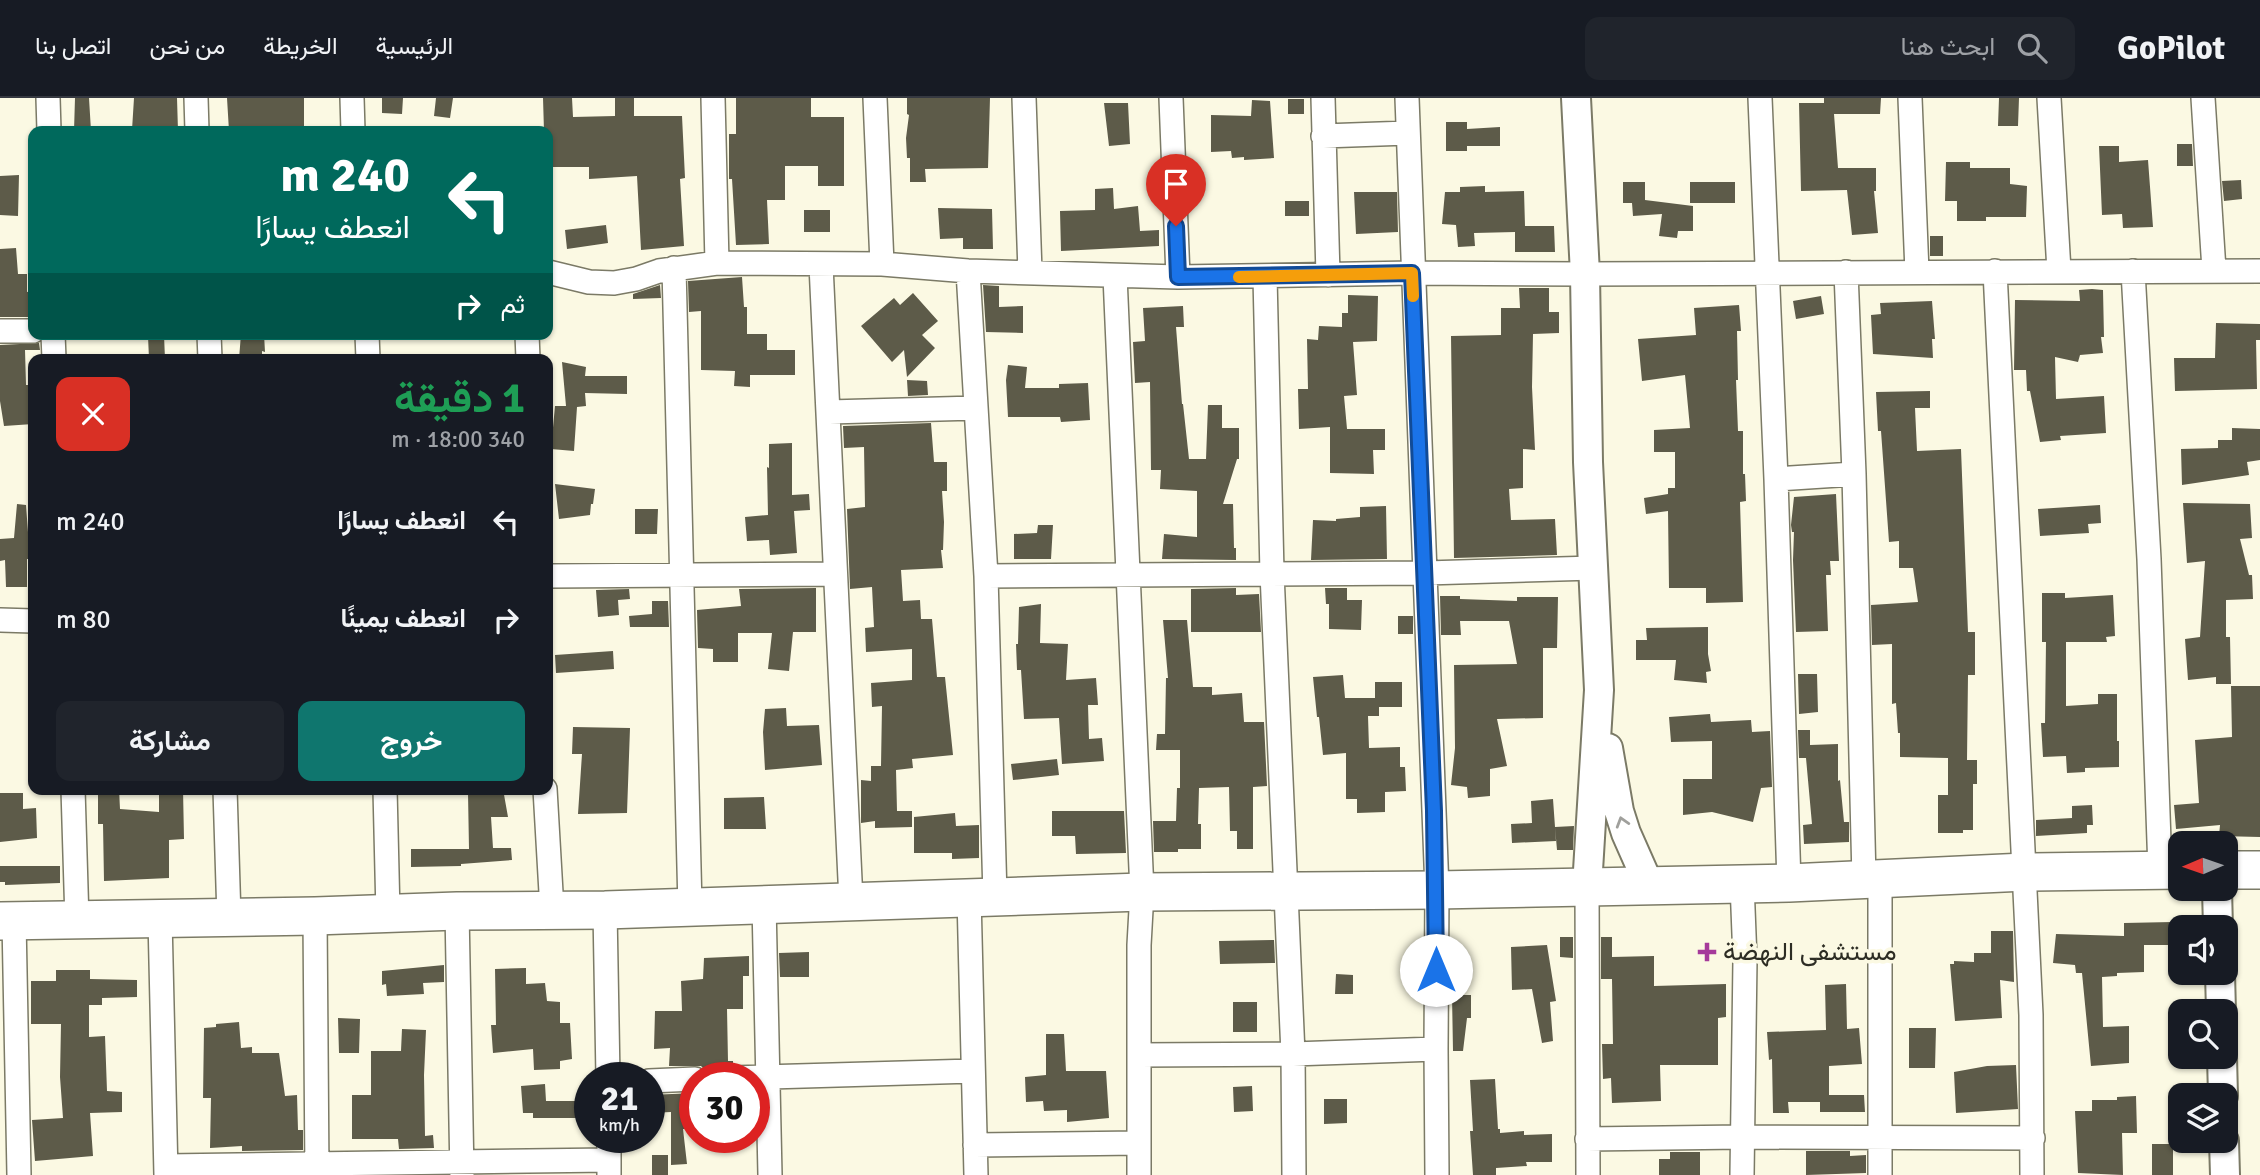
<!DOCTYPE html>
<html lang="ar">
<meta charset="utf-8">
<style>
body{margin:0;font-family:Signika,Vazirmatn,sans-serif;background:#20242c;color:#f1f3f6;direction:rtl;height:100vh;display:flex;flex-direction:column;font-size:26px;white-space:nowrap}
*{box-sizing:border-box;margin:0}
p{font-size:23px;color:#9ea1a6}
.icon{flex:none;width:38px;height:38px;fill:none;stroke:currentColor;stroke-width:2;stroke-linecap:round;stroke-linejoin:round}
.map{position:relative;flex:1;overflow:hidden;direction:ltr}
.drawer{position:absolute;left:28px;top:256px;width:525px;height:441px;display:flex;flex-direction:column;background:#171b24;border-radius:14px;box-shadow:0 2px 5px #0004;direction:rtl}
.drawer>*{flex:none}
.banner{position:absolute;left:28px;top:28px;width:525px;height:214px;border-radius:14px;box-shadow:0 2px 5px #0004;direction:rtl;background:#00695c;color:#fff;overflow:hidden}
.needle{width:46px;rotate:268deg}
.buttons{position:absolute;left:2168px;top:733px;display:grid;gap:14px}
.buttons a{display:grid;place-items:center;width:70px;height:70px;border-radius:14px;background:#171b24;box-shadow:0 2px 5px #0004;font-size:35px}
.speed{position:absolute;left:574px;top:964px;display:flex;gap:14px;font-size:35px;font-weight:700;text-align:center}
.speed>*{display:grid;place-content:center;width:91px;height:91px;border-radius:50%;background:#171b24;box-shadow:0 2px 5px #0004;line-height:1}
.speed small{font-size:18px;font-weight:400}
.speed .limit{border:10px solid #d22;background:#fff;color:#111}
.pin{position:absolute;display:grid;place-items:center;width:60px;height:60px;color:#fff;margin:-72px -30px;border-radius:50% 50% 50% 0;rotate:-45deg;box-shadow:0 0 7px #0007}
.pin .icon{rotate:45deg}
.me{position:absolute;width:77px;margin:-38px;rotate:0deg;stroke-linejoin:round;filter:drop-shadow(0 0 5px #0008)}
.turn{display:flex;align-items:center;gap:24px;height:147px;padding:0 28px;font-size:32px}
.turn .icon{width:91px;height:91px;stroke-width:2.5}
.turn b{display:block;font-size:49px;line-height:60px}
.then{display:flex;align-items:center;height:66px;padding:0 28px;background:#0003;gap:14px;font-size:26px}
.round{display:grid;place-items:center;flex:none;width:74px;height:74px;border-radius:14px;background:#20242c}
.headline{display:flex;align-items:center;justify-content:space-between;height:119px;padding:0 28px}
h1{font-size:42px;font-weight:700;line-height:52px;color:#1e9e55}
.button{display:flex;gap:14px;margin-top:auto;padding:14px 28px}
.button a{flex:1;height:80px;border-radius:14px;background:#0f766e;color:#fff;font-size:28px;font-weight:700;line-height:80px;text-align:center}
.button a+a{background:#20242c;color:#f1f3f6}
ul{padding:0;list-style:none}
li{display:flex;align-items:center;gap:21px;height:98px;padding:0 28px}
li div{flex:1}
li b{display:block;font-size:26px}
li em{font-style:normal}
header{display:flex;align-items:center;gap:42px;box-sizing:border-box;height:98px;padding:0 35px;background:#171b24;border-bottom:2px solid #363941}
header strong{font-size:33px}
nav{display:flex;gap:38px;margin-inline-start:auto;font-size:24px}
.search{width:490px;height:63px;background:#20242c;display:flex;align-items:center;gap:18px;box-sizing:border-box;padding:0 24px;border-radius:14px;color:#9ea1a6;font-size:26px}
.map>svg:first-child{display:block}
</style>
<header>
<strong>GoPilot</strong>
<div class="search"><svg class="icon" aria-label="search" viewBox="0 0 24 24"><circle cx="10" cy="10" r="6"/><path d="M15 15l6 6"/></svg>ابحث هنا</div>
<nav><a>الرئيسية</a><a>الخريطة</a><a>من نحن</a><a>اتصل بنا</a></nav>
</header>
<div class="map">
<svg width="2260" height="1077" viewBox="0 0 2260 1077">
<rect width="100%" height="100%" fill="#fbf9e3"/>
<path fill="#5d5b49" d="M75,0H89L91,33H74Z
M134,0H177L178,33L132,32Z
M227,0H304V33H229Z
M382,0H403L402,16L382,15Z
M436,0H453L450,20L434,18Z
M543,0H572L573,19L615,18V0H634V18H682L685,80L680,81L684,148L641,152L637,78L589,81V69H548V33H544Z
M736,0H811V19H844V88H818V68H785V102H767L769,146L736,147L732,81H729V36H736Z
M907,0H990L988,70L925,71L926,84H910V60H907L906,40L909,17L907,16Z
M1824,0H1881L1880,16H1834L1838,70H1876V93H1874L1878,135L1852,137L1847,92L1801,93L1799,5H1824Z
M1999,0H2019L2018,28H1998Z
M1288,1H1304V16H1288Z
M1252,2L1270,3L1274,60L1244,62V59L1232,60L1231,53L1211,54V17L1251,18Z
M1104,5H1128L1130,46L1109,48Z
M1446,24H1467V31L1500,29V48H1467V53H1446Z
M2177,46H2192L2193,68H2177Z
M2099,48H2119V64L2148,62L2153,129L2123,130L2122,116L2102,117Z
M1946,64H1970V70H2010V86L2027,88L2026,119H1986V123H1957V103H1945Z
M19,77L18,118L0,117V78Z
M2241,82L2242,101L2224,103L2222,83Z
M1623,84H1645V102L1693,108V133H1678L1677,140L1659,138L1662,116L1633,118L1632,105H1623Z
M1690,84H1735V105H1690Z
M1485,88V94L1524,93L1525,128H1554L1555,154H1515V134L1474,135L1475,148L1458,149L1456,127L1442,126L1445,94H1460V89Z
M1113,90L1114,111L1138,108L1140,133L1159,132V148L1061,153L1060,113L1095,112V91Z
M1354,94H1397L1398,134L1356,136Z
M1285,103H1309V118H1285Z
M938,110L992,111L993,151H963V140L940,141Z
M804,112H830V134H804Z
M606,127L608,145L567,151L565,132Z
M1930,138H1943V158H1930Z
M16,150L18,176H27V194L33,193V219H0V151Z
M742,179L744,209H747V236H767V252H795V277H750V289L734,288L735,273L701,272V213L689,214L688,183Z
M660,187L661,200L633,201V196Z
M983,187L999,188V209L1023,208V235L986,234Z
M1519,190H1549V214H1559V235L1533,236L1532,289L1535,352L1523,351V390L1509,391L1511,422L1555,421L1557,457L1454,460L1451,238L1501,237V210H1520Z
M2092,191L2103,192L2104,239H2101L2103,255L2080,257L2078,264L2055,259L2056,301L2104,298L2106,335L2060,338L2061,342L2040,344L2030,293H2027L2026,272H2014L2015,202L2080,203L2079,192Z
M913,195L938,223L922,237L935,250L907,279L904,252L892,264L861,228L894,200L900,207Z
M1348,197L1378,198L1377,243L1353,244L1357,297L1344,298L1347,331H1385V352H1373L1374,376L1330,375V329L1299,331L1298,291H1308L1307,241L1318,242L1319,228L1342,229V215H1348Z
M1821,198L1824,216L1796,221L1793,203Z
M1932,203L1935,241H1932L1933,260L1873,256L1871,217L1881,216L1880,205Z
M1739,207L1741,233H1737L1738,282H1736L1738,333H1743V376H1745L1746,403L1740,404L1743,504L1706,505V490H1669L1668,413L1646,416L1644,400L1668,396V390H1675V354H1654V332L1690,330L1685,277L1642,283L1638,241L1696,237L1694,210Z
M1183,208L1184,229H1176L1182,306H1183L1189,361H1206L1208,307H1222V330H1239V361H1237L1223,406H1233L1234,450H1236V462L1162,461L1164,436L1197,439V393L1160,391L1161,372H1151L1150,284L1135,285L1133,244L1145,243L1143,210Z
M2216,225L2260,226V242H2256L2257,291L2175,293L2174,260H2215Z
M241,236H264L265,254L262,253V261H239Z
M164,237L165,261H149L148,238Z
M39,245L40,252H25L26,287H33V326L4,328L0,303V247Z
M562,264L586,269L585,278H627V296L585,295L586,308L577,309L574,353L551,351L555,308H566Z
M1008,267L1027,269L1025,290H1059V286L1088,285L1090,322L1061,324L1060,319H1008L1006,282Z
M907,282L927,283L928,297L908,298Z
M1930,293V310H1915L1917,353L1961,351L1968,534H1975V577H1968L1967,662H1977V686H1973V732H1963V735H1938V697H1948V660L1900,659V635H1898L1896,605L1892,606V546L1872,547L1871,507L1918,504L1913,470H1899V443L1889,444L1881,333H1878L1876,294Z
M931,325L934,364H947V393H942L944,424L943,452H941L943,470L901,472L903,503L920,502L921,521H932L937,579H945L953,657L912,661L913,670L896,672L897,713H912V729L875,730V723L861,725V682L871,683V668H881L882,608L872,609L871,585L912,582V551L866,554L865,530L874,529L872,489L850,491L847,411L865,409L864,349L844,350L843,328Z
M2232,330L2260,331V362L2247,364L2249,377L2182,387L2181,351L2218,350V342H2232Z
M792,345V397L809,396L810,412L794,413L797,455L770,457L769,442L747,443L745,419L768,417L767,369L769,370V346Z
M555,386L595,391L593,406H591L590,417L559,421Z
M1836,396L1839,463H1830L1831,477H1826L1828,533L1796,534L1793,462L1794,434H1792L1791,427L1794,399Z
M2183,405L2250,406L2252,440L2240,441L2249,477H2252L2253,501L2226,502V539H2230L2231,586H2216V579L2188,582L2185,541L2200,539L2205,463L2187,465Z
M17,406L26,407L30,461H27V489H6L5,462L0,463V441L14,440Z
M2100,407L2101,425L2088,426L2089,435L2040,438L2038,411Z
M1386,408L1387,461L1311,462L1313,422L1336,423V421L1360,419V409Z
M635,411H658L657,436H635Z
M1038,427H1053L1051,461H1014V436L1037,435Z
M816,490V534H793L789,573L768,571L772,535H738V564H713V551L698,550L697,512L741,508L739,491Z
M1236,490V497L1259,496L1261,534H1191V491Z
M1325,490H1347V502H1362L1361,532L1329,531V506H1326Z
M629,491L630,501L618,502L619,517L598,519L596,492Z
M2042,495H2065V500L2113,497L2115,538L2106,539L2107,544H2066V608L2098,606V596H2117V643H2119V669L2085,670V674L2067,675L2066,658L2043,659L2041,625H2045L2046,544H2042Z
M1440,498H1460V501L1517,503V499H1558L1557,550H1543V620L1497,621L1507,668L1490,671V698L1468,700L1467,689L1451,687L1455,650L1454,567L1517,566L1509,523H1460L1461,537H1441Z
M652,503H668L669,529H630L629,518L652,516Z
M1041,506L1040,545L1068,546L1066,582L1096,580L1098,607H1088L1089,641L1102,640L1104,663L1062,666L1059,620L1024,621L1021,572H1017L1016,546H1018L1019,509Z
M1398,518H1413V536H1398Z
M1163,522H1187L1193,589H1212V597L1242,595L1244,624H1264L1267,688L1253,689V751H1237V733H1230L1229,689L1199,690L1198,726H1201V751H1178V754H1154L1153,723H1176L1177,690H1180V652H1156L1157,636H1165L1166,580H1168Z
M1708,529V556L1711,573L1706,574L1707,585L1674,582L1676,562H1636V542H1647L1646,530Z
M613,553L614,571L556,575L555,557Z
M1798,576H1817L1818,614L1799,616Z
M1343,577L1345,600H1375V584H1402V609H1379V618H1368L1369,650L1400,649V669H1405L1406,693L1385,694V714L1357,715V701H1346V655L1323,657L1319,619H1317L1313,579Z
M2231,588H2260V739L2219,738L2220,727L2176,731L2174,707L2199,705L2195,642L2232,639Z
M786,610L787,628L819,627L822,667L765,672L763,634L765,611Z
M1710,616L1711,624L1751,622L1752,634L1770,633L1772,689L1761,690L1753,724L1712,714L1683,717V681H1712V643L1671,644L1669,619Z
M573,629L630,630L627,715L578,716L582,656H572Z
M1798,632H1810V647L1838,646V683L1840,682L1844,724H1849V744L1804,746L1803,727L1812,726L1806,660H1799Z
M1057,661L1059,677L1013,682L1011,666Z
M98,691H119L120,711L159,714V691H183L184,741L169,742V780L104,783L103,726H98Z
M503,691L508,719H491L493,750H511L512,762L461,766V768L411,769V751H469L468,695Z
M0,695H23V711L36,710L37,740L0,744Z
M764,699L766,731H724V700Z
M1553,701L1556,743L1512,745L1511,726L1532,725L1531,703Z
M2092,707L2093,727H2087V735L2036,738V722L2072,720V708Z
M1052,713H1124L1126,755L1076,756L1075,738H1052Z
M955,715L956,728L979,727V760L952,761V755H914V719Z
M1574,728L1573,752H1557L1555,729Z
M0,768H60V785L5,787V784H0Z
M2172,824V847H2144V874L2117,875V878L2102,879L2103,929L2129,928V965L2091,968L2082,875H2076L2075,867L2053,865L2056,836L2124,838V825Z
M1991,833H2013L2014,884L2000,882L2002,920L1955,923L1950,866H1954V863L1974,864V855H1991Z
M1560,839H1573V860L1560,859Z
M1601,839H1612V859L1654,858V888L1726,886V919L1718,920V967H1660L1661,1003L1612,1005L1611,980L1603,981L1602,946H1613L1612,881H1601Z
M1274,842L1275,865L1220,866L1219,843Z
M1547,847L1556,903L1550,904L1553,943L1542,945L1532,891L1512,892L1511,849Z
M809,854V879H780L779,855Z
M749,858V878H743V911H727L728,963H733V966L724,969L719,974L718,980H709L706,973L701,968H669L670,950L654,951L655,913H682L681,883L703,881L704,860Z
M444,867V884L423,885L424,896L387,898L386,886L382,887V873Z
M526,870V886L545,885L547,903L560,904V925H570L572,961L560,963V971L534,972L533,951L493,955L491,927H496L495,871Z
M56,872H90V881L137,882V899L102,900V907H89V939L105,938L107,993L122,994V1014L90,1015L93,1058L35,1063L32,1022L63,1020L60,979L61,926H31V883H56Z
M1336,876L1353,877V896H1335Z
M1846,886L1847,931L1859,930L1862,966L1829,968V997H1864L1865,1014H1820V1004H1788L1789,1015H1773L1772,961L1769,962L1767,934L1826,932L1825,887Z
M1452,897H1471V920H1467L1463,953H1453Z
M1233,904H1257V934H1233Z
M338,920L360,921L359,955H339Z
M239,924L241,950L252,949V955H279L285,998L297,997L298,1032H303V1052L242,1053V1048L210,1050L211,1000H203L204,930L216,929V926Z
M1909,930H1936L1935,970H1909Z
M402,931L426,932L424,977L425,1038L433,1037L434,1050L399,1051L398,1041H352V997H371V953H401Z
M1046,936H1064L1066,973H1106L1109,1020L1067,1024V1012L1044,1013L1043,1003L1026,1004L1025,979L1046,977Z
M2016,967L2018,1011L1956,1015L1954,974L1987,968Z
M1495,981L1498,1031H1500V1035L1524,1033V1037L1552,1036V1064H1526L1527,1068L1496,1070V1077H1473L1470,1033H1473L1470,982Z
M545,986L546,1003H590V1020H533V1015H523L521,988Z
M1252,988L1253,1013L1234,1014L1233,989Z
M695,995V1031H683L687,1066L671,1067V1014L650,1015L649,997Z
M2136,998L2137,1035H2122L2123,1077L2078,1075L2075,1013H2092V1002H2117V999Z
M1324,1001H1347V1025L1324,1026Z
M2152,1046H2173V1077H2152Z
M1806,1053H1850V1058L1866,1057V1075L1806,1077Z
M1670,1054H1700V1077H1659V1061H1670Z
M652,1057H668V1077H652Z"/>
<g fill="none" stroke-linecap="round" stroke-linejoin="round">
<defs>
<path id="minor" d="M48,0L49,33
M196,0L197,33
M352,0L353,33
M713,0L717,165
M875,0L882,166
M1024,0L1030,174
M1171,0L1178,179
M1323,0L1328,177
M1407,0L1437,792L1436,951
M1760,0L1776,381L1789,785
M1910,0L1917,174
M2049,0L2059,173
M2203,0L2214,172
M1323,38L1408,35
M821,167L851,803
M674,170L690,809
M968,173L986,478L995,798
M1995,173L2031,917L2032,1077
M2133,173L2149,461L2160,772
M548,174L589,184L614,185L636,181L659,173L717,165L882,166L968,173L1178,179L1413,175L1585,176L2260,173
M1846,174L1854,376L1864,781
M1115,178L1142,794L1139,847V1077
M1265,179L1272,475L1293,956L1294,1077
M0,233H33
M53,236L54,261
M209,236L210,261
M367,236L368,261
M527,236L528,261
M829,314L976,310
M1776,381L1854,376
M548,478L835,476
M986,478L1426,475L1594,470
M0,522L33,523
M73,691L77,823
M225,691L229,820
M385,691L388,816
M545,691L552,812
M1880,780V1077
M1587,789L1588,1077
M969,799L976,1077
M764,806L770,1077
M605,812L608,980
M457,813L462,1077
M315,818L317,1077
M160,821L166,1077
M14,823L19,1077
M1139,957L1293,956L1436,951L1437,1077
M732,980L973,973
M649,983L695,981
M609,1040V1077
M1587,1041L1742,1039L2033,1040
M975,1047L1139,1045
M166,1068L609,1062
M1742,1077L1745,862L1742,785"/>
<path id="tertiary" d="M1576,0L1585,176L1588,364L1599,592L1587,789
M1608,650L1619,713L1626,735L1649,787
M2217,791L2218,830
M2220,875L2221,914
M2222,959L2223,998
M2224,1043L2225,1077"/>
<path id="trunk" d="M2226,772H2260
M0,823L315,818L457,813L605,812L1142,794L1437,792L1789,785L2025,774L2180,772"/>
</defs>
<use href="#minor" stroke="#7b7a66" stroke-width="26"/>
<use href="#tertiary" stroke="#7b7a66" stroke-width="32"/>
<use href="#trunk" stroke="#7b7a66" stroke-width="40"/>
<use href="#minor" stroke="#fff" stroke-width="23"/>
<use href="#tertiary" stroke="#fff" stroke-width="28"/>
<use href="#trunk" stroke="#fff" stroke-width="37"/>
</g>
<defs><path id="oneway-chevron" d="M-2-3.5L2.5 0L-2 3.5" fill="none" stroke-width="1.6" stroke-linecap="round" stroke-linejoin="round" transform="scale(1.75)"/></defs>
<use stroke="#a0a09c" href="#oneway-chevron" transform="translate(1622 724) rotate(-107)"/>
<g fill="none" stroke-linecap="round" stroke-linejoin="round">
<defs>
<path id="route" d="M1176,128L1178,179L1412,175L1434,713L1436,872"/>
</defs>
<use href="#route" stroke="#114b97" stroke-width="18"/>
<use href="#route" stroke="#1a73e8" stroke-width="12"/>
<path stroke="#f59e0b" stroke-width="12" d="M1239,179L1412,175L1413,198"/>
</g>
<path fill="#a53a9a" stroke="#fbf9e3" stroke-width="2.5" d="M1703.5 843.5h7v7h7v7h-7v7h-7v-7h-7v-7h7z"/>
<g text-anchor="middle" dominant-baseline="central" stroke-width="7" stroke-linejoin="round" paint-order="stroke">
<g font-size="26" fill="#2d2d24" stroke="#fbf9e3" text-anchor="start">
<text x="1723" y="854">مستشفى النهضة</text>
</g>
</g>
</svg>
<div class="buttons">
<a><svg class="needle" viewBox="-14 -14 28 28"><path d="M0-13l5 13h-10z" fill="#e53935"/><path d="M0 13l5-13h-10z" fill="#9ea1a6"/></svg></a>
<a><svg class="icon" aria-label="sound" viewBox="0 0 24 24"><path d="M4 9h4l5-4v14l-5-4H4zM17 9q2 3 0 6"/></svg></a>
<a><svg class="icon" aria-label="search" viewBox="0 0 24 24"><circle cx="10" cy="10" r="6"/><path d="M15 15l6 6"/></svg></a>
<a><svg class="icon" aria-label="layers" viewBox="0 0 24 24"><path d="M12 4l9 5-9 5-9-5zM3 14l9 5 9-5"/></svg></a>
</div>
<div class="speed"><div>21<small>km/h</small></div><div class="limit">30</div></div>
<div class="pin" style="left:1176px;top:128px;background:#d93025"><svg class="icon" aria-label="arrive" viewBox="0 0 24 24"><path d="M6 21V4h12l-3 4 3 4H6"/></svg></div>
<svg class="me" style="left:1436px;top:872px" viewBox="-20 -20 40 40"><circle r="19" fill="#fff"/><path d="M0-13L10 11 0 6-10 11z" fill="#1a73e8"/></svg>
<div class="banner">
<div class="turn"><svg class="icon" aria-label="left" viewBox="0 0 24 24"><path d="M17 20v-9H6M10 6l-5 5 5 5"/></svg><div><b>240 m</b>انعطف يسارًا</div></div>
<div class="then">ثم<svg class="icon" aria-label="right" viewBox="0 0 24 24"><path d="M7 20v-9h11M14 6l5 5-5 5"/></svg></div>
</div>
<section class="drawer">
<div class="headline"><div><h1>1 دقيقة</h1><p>340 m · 18:00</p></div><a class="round" style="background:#d93025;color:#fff"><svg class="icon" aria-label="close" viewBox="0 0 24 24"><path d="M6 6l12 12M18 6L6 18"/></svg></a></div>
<ul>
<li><svg class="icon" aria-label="left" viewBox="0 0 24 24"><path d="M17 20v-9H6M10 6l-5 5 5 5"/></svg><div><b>انعطف يسارًا</b></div><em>240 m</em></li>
<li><svg class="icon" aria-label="right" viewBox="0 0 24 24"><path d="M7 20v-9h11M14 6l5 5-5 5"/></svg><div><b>انعطف يمينًا</b></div><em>80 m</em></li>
</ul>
<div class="button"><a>خروج</a><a>مشاركة</a></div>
</section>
</div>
